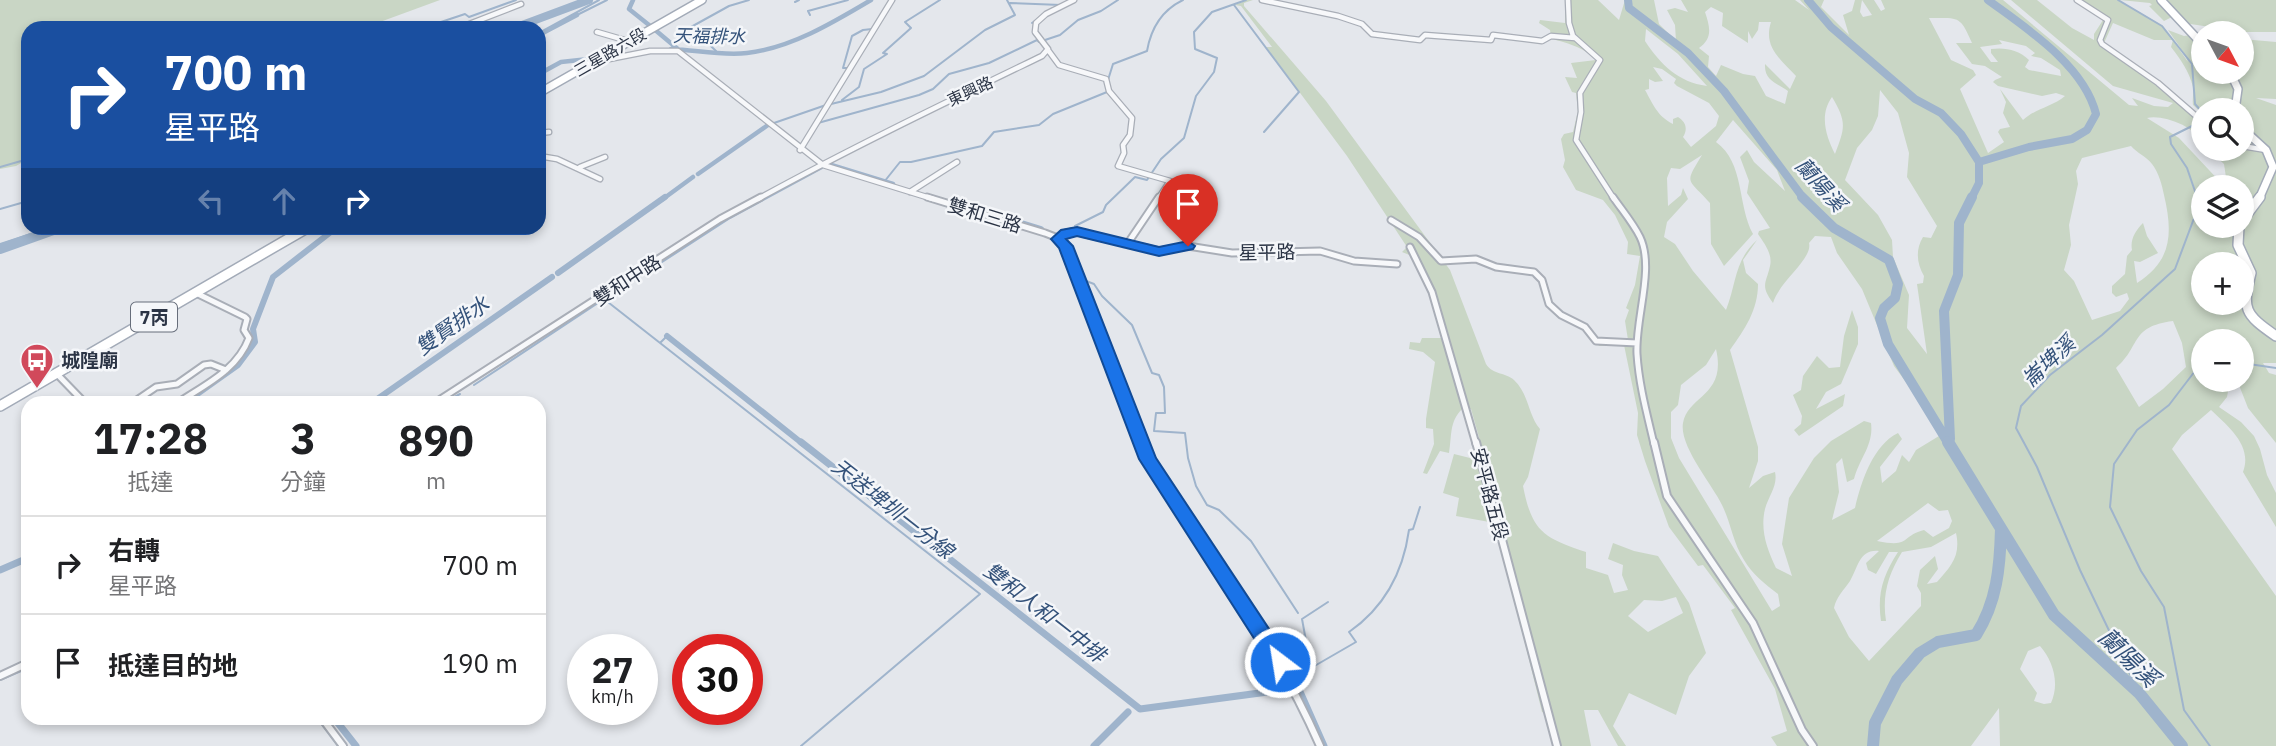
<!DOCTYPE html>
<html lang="zh-TW">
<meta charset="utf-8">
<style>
body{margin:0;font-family:"IBM Plex Sans","Noto Sans TC",sans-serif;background:#f2f2f2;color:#202124;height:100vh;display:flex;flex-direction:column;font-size:26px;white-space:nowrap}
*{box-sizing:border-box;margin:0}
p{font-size:23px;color:#757577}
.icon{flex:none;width:38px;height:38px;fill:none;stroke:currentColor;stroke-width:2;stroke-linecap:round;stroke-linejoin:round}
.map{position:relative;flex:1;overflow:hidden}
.panel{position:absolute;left:21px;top:396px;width:525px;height:329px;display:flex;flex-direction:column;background:#fff;border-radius:21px;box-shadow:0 4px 10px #0003}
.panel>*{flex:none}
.hud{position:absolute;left:21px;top:21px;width:525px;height:214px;border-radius:21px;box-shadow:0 4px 10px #0003;background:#1a4fa0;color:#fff;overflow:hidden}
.needle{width:46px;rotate:131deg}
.tools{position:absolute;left:2191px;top:21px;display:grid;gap:14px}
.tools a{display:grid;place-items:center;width:63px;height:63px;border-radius:50%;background:#fff;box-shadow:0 4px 10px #0003;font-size:35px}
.speed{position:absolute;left:567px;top:634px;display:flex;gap:14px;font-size:35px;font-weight:700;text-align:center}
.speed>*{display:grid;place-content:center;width:91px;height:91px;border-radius:50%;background:#fff;box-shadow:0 4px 10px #0003;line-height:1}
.speed small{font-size:18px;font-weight:400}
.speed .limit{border:10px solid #d22;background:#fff;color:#111}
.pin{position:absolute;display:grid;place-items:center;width:60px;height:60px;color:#fff;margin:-72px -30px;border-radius:50% 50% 50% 0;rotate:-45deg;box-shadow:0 0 7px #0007}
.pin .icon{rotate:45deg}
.me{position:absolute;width:77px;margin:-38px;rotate:329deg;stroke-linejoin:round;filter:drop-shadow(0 0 5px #0008)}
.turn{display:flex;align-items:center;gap:24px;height:147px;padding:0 28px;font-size:32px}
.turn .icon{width:91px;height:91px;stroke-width:2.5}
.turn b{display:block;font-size:49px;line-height:60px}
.lanes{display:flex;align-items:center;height:66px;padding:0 28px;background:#0003;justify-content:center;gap:35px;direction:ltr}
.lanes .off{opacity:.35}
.eta{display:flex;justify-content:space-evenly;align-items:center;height:119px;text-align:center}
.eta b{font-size:42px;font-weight:800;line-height:49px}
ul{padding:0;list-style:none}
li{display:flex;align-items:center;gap:21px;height:98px;padding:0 28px;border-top:2px solid #e0e0e0}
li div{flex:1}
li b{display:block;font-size:26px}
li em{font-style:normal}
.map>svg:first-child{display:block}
</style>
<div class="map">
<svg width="2276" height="746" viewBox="0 0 2276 746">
<rect width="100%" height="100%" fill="#e4e7ec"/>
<path fill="#c9d6c5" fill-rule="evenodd" d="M0,0H440L380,22L286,28H28V159L16,166L0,169Z
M1247,0H1253L1244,3V6L1326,101L1450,270L1486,364C1493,375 1505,372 1514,380C1529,394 1528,415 1540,429L1528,477L1523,486C1532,532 1544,538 1586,552V568L1608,575L1614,593L1628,590L1622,575L1623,565L1608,559L1613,543L1634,551L1658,556L1689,603L1706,653L1689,676L1676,715L1629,693L1613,726L1626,746H1618L1598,710H1584L1591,746H1552L1558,736L1552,716L1542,712L1495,523L1456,516L1459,498L1443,493L1454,454L1486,462L1471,409H1462C1449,422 1452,436 1449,453L1440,451L1427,474L1423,473L1434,444L1433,429L1426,428V419L1435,362L1423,352L1409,349L1410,342L1420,343L1422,338H1442L1428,290L1412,256L1402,252L1407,247L1347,156L1266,47H1272L1241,6L1235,5ZM1676,597L1683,613L1648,632L1628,616L1644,600L1662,601Z
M1565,0H1598L1619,20L1625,0H1654L1659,24L1676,41L1675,25L1667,10L1675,8L1688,12L1681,0H1795L1809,10L1800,0H1824L1821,7L1849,35L1843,15L1852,11L1855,0H1862L1860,12L1863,17L1872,15L1862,0H1874L1881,11L1885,9L1881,0H2003L2129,105L2138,106L2132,98L2154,106L2168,107L2173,103L2113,86L2011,0H2037L2072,28L2094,40V34L2103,20L2074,0H2117L2125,4L2163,26L2188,62C2185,52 2175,41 2168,30L2184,36L2203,33V72H2242V39L2276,42V99L2256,98L2276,105V363H2263L2269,373L2276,375V443L2248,408L2237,380H2242V341H2232V337L2228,341H2203V380H2230L2227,397L2219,407L2241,422L2254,436L2260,449L2267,475L2276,493V527L2243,472C2253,446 2228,426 2211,410L2182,435L2172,449L2276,596V746H2000L1999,708L1971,746H1777L1771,737L1787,731L1775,689L1731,610L1735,608L1703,565L1698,566L1669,527L1645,461L1637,435L1638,413L1624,345L1599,346L1596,341L1628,340L1625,321L1629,310L1626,308L1635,285L1640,256L1627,254L1628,242L1615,215L1603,200L1576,190L1563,167L1565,160L1561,139L1564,134L1573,132L1578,111L1576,93L1572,92L1565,77L1577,78L1571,63L1596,60C1585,47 1564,42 1548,38L1551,36L1550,30L1539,23L1540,20L1565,23ZM1711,7L1723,13L1722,26L1748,43V31L1752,39L1758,30L1759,22H1771C1763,47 1780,59 1796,76L1790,89L1765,64C1764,81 1777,83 1788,91L1785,104L1766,96L1755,76L1743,74L1721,65L1716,76L1708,67L1709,56L1699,48C1713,38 1710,27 1705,12ZM1929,18C1959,18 1960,15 1972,43H1956L1972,64L1985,66L2002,77L1995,80L1993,82L1998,86L2042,96L2056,93L2065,96C2052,107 2036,108 2023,120L2000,89L2006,102L2003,113L2010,127L2000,129L1998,132L2004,142L1988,153L1960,89L1976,75L1973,70L1951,60ZM2113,23L2154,40H2173L2171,47C2181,60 2189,71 2193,87C2194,93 2192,99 2193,105L2203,114V110H2242V149H2208L2224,164L2227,184L2224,186L2179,138L2147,118C2163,114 2196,127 2203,143V120L2156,79L2104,43ZM1646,29L1678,54L1707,86C1678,82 1661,65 1645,41ZM1999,40L2026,46L2035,53L2031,56L2041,58L2060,70L2061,76L2029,70L2025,67L2029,60C2019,50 2005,47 1991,49V53L1998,62H1991L1980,47L2002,44ZM1653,67L1662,69L1676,79L1674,83L1677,86L1709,103L1719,116L1716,126L1691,147L1683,137C1688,129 1686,122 1678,117L1673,119V124C1657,116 1653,104 1645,90L1649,89V79L1655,82L1663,81ZM1880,90L1898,113L1909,153L1907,177L1937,226L1931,238L1923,237C1915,250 1917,264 1924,276L1923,283L1917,284L1927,354L1907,328L1909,295L1893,257L1892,240L1878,215L1845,180L1857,148L1872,130L1878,116ZM1832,97C1847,122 1845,128 1835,154C1826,136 1819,115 1832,97ZM1733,120L1777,170L1785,191L1754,162L1747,150L1740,157L1749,181L1747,193L1770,228L1759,231L1758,234C1764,243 1773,254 1770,266C1766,284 1760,285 1773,303C1780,280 1813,259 1809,243L1815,236L1831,237L1837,253L1862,289L1894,366L1920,401L1939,436L1916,450L1909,462L1902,455L1896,471L1882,483L1880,467L1902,439L1898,433C1873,445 1861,482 1855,508L1832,520L1839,492L1836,464L1842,458L1847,482L1854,479C1859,459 1874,445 1871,423L1864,421L1831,441L1814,458L1789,498L1782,544L1792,576L1776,568C1767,549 1760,530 1765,509C1769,495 1778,486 1775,472L1763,476L1749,488L1758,461V447L1730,350C1745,329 1758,310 1758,284L1746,273L1743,260L1757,240C1734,261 1737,282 1726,310L1693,271L1675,244L1664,237L1667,222L1688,199L1683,188L1681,195L1668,206L1667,178L1671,168L1680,169L1702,155C1684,185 1687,177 1710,203L1711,244L1724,266L1753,234C1737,205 1745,163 1716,142ZM2131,146C2137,153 2147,157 2152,164C2159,173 2162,185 2164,195C2173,233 2172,261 2137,283L2134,261L2140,262L2158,253L2147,236L2143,223C2135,231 2130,240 2132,250L2127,256L2125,274L2112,286V293L2116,297L2127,293L2129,299L2120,311L2092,320L2074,281L2064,270L2071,245L2069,225L2078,184L2076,171L2082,158ZM2203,187H2242V226H2203ZM2203,264H2242V303H2203ZM2173,321L2182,343L2186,367L2163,389L2139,407L2116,368C2142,345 2129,327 2173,321ZM1716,349C1727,396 1688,395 1683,423C1679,446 1712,484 1722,505C1731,523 1733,543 1744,560C1752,574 1765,584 1778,594L1780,606L1772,611L1679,458L1671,438V412L1678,405L1681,385L1706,365ZM1928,503L1939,511L1948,510L1952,521L1949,528L1933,537L1924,530C1900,536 1912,548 1877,541ZM1956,533C1961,556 1951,566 1937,582L1927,584L1938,569L1935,556L1920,570L1917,586L1921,593V606L1869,661L1849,637L1834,608C1836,597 1844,590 1850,581C1858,568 1859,549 1879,551L1866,563L1868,570L1876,574L1889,552H1898C1883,575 1877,594 1881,621H1886C1882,595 1888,575 1902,552L1931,547ZM2040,646C2053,661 2060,683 2051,703L2044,704L2034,701L2037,693L2020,669L2028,651Z
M2120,0H2276V32H2244L2177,22L2172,17L2164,21L2149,6L2152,5L2150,3Z
M1852,310L1858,327V344L1841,384L1826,392L1816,409L1845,394L1843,406L1799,436L1794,430L1801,424L1802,416L1793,395L1801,390L1803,376L1817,356L1829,368L1840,367L1844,336Z"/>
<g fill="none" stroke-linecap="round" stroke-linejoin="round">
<path stroke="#9fb4cc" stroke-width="2" d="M2118,0L2162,26L2192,64L2195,104L2203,113
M795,2L799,0
M1010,3L1061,5
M1234,5L1299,92L1264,132
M577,15L607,0
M810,15L808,11L848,0
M1032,23L1053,8
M423,28L465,14L469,17L516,0
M539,33L599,0
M716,51L691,27L729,6L749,0
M848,68H843L852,36L863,30L872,29
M1108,80L1113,64L1147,51C1151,28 1162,10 1183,0
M842,100L859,87L864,69L887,54L883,53L911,28L905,22L940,0
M831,104L881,92L924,76L985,30L1015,15L1007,0
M774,123L826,105
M818,123L919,95L933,89L949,74L989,63L1037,40L1039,42L1060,35L1078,20L1101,11L1118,0
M0,167L28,159
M884,182L900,162H911L982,146L994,132L1039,125L1053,114L1107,92
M0,209L28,201
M1075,226L1103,212L1106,205L1135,177L1147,180L1161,159L1184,138L1196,96L1214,72L1217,58L1195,49L1194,32L1212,12L1246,0
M1061,233L1071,228
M0,244L49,228
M1081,279L1094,284L1102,296L1132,325L1152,373L1159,375L1164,387L1165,413H1156L1154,431L1185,433L1188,458L1196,486L1207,505L1219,510L1251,541L1298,613
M611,295L730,218L822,168
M661,342L668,335
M2242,363L2276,368
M2203,367L2195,371L2169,405L2137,430L2114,464L2110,507L2141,571L2164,607L2184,710L2210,746
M474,385L604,299L980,594L801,746
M445,402L460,394
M1328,602L1302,619L1311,668L1356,642L1349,632C1385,607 1403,573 1409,530L1413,529L1420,507
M0,680L28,668
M2139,693L2080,570L2037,467L2016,428L2021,406L2050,375L2102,335L2175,269L2196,213L2198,200L2187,168L2171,144L2170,137L2194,125
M317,718L338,746"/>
<path stroke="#9fb4cc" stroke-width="4.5" d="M633,0L629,9L649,25
M654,29L679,50
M539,35L577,15
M671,49C696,50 722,56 747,53C791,48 834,22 871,0
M539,74L561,62L598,58
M828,164L893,184
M698,174L768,125
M663,199L693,177"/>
<path stroke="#9fb4cc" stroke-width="6" d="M985,212L1041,229
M558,273L665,197
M667,336L803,444
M186,402L238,365L255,342L253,329L273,277L336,228
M373,402L552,277
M1137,424L1145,444"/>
<path stroke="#9fb4cc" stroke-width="7" d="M801,442L1140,709L1290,689
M1145,442L1155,466
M0,570L28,558
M1249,609L1268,636
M1271,642L1297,685L1324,746
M1300,682L1311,668
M334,718L356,746
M1094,746L1128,712"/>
<path stroke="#9fb4cc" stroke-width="8" d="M1628,0L1629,8L1688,53L1724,91L1804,199
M1808,0L1831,27L1915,99L1941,113L1961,134L1979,162V183L1971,199
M514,28L589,0
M1979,162L2029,147L2072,139L2087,130L2096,114C2084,65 2026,28 1988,0"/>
<path stroke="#9fb4cc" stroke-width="10" d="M1802,197L1834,228L1889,260L1898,284L1895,298L1884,308L1880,318L1888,344L1949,444
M0,249L59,228
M1950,439L1944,311L1958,275L1959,223L1972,197"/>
<path stroke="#9fb4cc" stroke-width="12" d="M1948,442L2054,615L2139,693L2182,746
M1873,746L1875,723L1897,680L1920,653L1938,642L1976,635C1997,602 2000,567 2001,529"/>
<defs>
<path id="minor-far2" d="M1262,0L1338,16L1362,24L1372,34L1420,40L1425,35L1491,40L1493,35L1542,41L1551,36L1575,38
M1568,0L1569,23L1573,36L1600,60L1580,93L1581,112L1576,140L1614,199
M2077,0L2108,20L2100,40L2102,44L2158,83L2203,122
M459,28L521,4
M597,32L628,41
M1048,50L1059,65L1106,79L1109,91L1132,118L1130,135L1123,145L1124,153L1118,166L1170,181L1158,199
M599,61L650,51H678L823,165L933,199
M539,133L549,132
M2242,146L2266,150
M800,150L892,0
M539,156L557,159L600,179
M580,167L605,157
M910,192L957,162
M758,199C851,148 947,102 1042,56L1048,49L1035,32L1036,23L1046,14L1074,0"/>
<path id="minor-far1" d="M927,197L1045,233L1058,238L1066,246L1142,444
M1613,197C1622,210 1633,223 1640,237C1655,268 1635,319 1637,354C1639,385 1647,414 1654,444
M1391,220L1419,237L1441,261L1476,259L1496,267L1534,272L1542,280L1549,304L1561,315L1585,327L1596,341L1637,343
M1058,238L1066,233L1077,232L1159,251L1188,246L1232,253L1320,251L1354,261L1397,264
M1128,243L1159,197
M1410,247L1432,292L1476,444
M56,373L84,402
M134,402L156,387L177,384L204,365L211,364L226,370
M179,402C206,384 237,370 249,338L244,330L247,319L245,317L196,293
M436,402L720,219L761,197"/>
<path id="minor" d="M1141,442L1148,459C1209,553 1275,643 1320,746
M1476,442L1557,746
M1654,442L1667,496L1753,623L1802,730L1813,746
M0,676L28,663
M322,718L343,746"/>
<path id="primary-far1" d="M2161,0L2203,45
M2230,72L2238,89L2235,110
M539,93L702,0
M2242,128L2266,150L2273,167L2259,199"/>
<path id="primary" d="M2242,221L2260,197
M2239,226L2238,245L2251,273C2242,309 2244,314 2276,336
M0,406L307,228"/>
</defs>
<use href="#minor-far2" stroke="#a9aeb7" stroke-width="7"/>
<use href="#minor-far1" stroke="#a9aeb7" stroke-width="9"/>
<use href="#minor" stroke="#a9aeb7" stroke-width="10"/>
<use href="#primary-far1" stroke="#a3abb8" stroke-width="10"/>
<use href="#primary" stroke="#a3abb8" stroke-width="12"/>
<use href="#minor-far2" stroke="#f7f8fa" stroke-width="4.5"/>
<use href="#minor-far1" stroke="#f7f8fa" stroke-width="5"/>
<use href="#minor" stroke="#f7f8fa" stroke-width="6"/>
<use href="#primary-far1" stroke="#fff" stroke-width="7"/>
<use href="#primary" stroke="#fff" stroke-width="9"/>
</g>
<path fill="#1a73e8" stroke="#114b97" stroke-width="2" d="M1077,227L1159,247L1188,241L1195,246L1193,249L1159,256L1077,236L1066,239L1073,246L1156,458L1287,656L1289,662L1287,668L1280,671L1273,668L1139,459L1059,248L1051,239L1061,230Z"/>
<defs>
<symbol id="bus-pin" viewBox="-11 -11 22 30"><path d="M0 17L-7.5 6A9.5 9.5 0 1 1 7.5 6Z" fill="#d1495b" stroke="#f4f6f9"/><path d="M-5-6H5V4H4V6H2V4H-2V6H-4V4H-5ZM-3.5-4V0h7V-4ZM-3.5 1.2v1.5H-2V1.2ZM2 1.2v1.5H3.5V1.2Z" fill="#fff"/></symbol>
</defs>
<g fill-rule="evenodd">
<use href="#bus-pin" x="18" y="341" width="38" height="52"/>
</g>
<g text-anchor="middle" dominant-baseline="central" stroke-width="5" stroke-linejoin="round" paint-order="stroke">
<g font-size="16" fill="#2b3445" stroke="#f4f6f9">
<text transform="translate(610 52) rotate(-30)">三星路六段</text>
<text transform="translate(970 91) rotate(-25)">東興路</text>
</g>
<g font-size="18" font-style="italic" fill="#34527a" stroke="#f4f6f9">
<text transform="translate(709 36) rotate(1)">天福排水</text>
</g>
<rect fill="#f4f6f9" stroke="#676e7b" stroke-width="2" x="131" y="302.5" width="46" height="29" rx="5"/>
<g font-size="18" font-weight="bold" fill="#2b3445">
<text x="154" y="317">7丙</text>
</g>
<g font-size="19" fill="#2b3445" stroke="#f4f6f9">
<text transform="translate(985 215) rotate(17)">雙和三路</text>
<text transform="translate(1267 252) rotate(-1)">星平路</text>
<text transform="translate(627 280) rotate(-33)">雙和中路</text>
<text transform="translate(1490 494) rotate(75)">安平路五段</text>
</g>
<g font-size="19" font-weight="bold" fill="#2b3445" stroke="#f4f6f9" text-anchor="start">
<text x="61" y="360">城隍廟</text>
</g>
<g font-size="21" font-style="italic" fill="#34527a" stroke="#f4f6f9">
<text transform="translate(1821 184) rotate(48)">蘭陽溪</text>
<text transform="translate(452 325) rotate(-35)">雙賢排水</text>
<text transform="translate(2048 361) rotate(-43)">崙埤溪</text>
<text transform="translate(893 508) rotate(38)">天送埤圳一分線</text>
<text transform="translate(1045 612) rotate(38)">雙和人和一中排</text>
</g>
<g font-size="24" font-style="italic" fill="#34527a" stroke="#f4f6f9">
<text transform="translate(2129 657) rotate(44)">蘭陽溪</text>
</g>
</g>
</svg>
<div class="tools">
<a><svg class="needle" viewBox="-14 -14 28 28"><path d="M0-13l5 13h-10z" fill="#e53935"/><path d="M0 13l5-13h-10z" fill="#757577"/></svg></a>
<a><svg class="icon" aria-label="search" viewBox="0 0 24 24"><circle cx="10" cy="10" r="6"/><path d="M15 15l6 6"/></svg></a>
<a><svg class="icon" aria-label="layers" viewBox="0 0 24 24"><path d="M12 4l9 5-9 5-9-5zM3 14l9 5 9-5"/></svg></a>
<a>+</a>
<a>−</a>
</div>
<div class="speed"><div>27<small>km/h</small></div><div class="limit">30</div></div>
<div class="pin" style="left:1188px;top:246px;background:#d93025"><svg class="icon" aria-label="arrive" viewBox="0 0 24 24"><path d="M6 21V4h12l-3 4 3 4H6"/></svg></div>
<svg class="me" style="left:1280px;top:662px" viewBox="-20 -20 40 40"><circle r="17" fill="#1a73e8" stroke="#fff" stroke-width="3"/><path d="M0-11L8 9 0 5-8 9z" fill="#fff"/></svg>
<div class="hud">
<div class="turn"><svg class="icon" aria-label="right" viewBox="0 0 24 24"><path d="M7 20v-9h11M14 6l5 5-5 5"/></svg><div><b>700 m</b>星平路</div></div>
<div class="lanes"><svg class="icon off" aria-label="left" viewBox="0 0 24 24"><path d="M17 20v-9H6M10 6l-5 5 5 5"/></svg><svg class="icon off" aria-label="ahead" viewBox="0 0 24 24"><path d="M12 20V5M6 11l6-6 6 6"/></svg><svg class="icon" aria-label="right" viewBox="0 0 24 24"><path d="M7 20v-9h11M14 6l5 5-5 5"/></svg></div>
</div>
<section class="panel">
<div class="eta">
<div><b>17:28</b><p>抵達</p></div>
<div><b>3</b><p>分鐘</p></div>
<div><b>890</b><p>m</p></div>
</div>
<ul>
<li><svg class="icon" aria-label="right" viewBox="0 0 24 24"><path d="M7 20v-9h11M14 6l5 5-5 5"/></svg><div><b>右轉</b><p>星平路</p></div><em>700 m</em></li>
<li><svg class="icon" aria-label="arrive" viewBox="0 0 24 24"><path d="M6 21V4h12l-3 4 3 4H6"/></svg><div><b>抵達目的地</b></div><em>190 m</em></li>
</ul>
</section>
</div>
